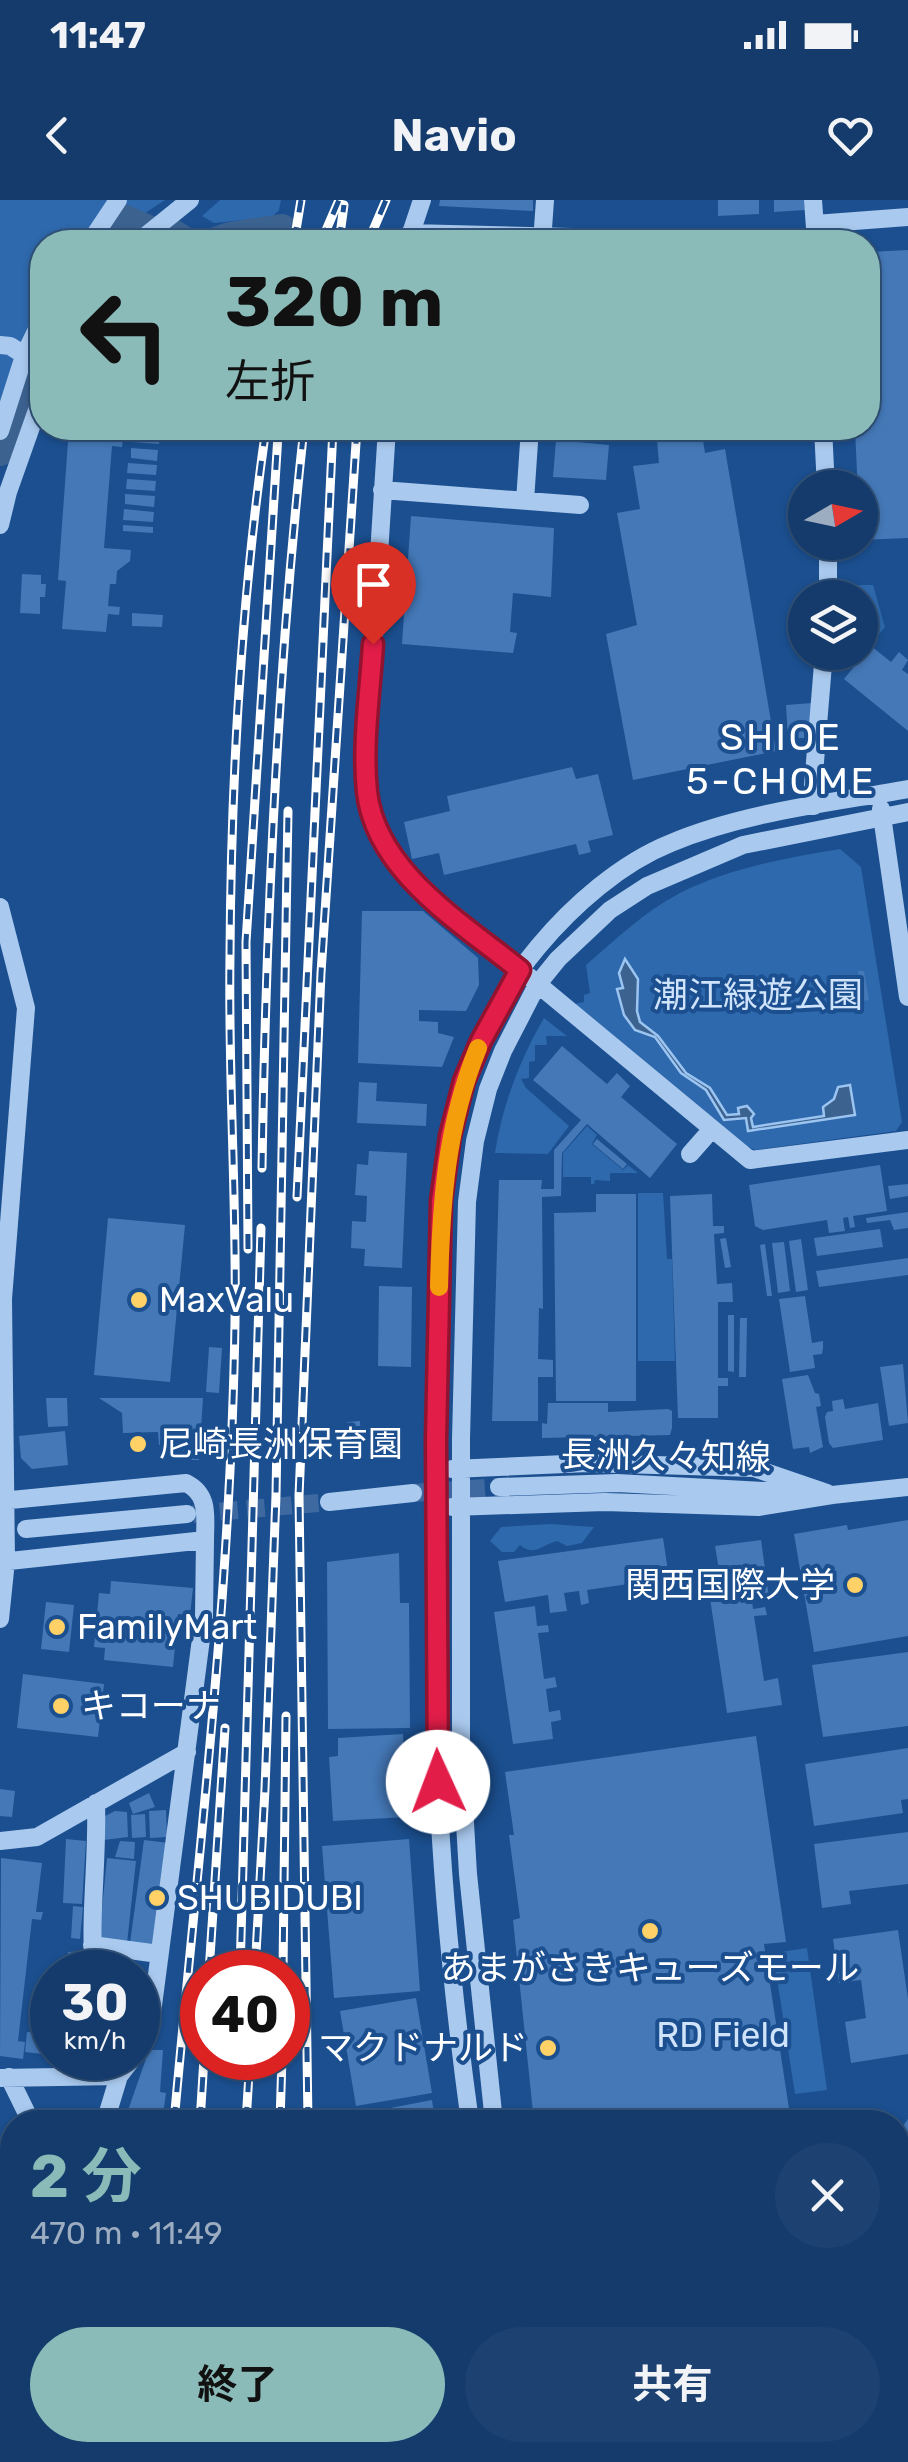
<!DOCTYPE html>
<html lang="ja">
<meta charset="utf-8">
<style>
body{margin:0;font-family:Rubik,"Noto Sans JP",sans-serif;background:#1d4271;color:#f1f3f6;height:100vh;display:flex;flex-direction:column;font-size:38px;white-space:nowrap}
*{box-sizing:border-box;margin:0}
p{font-size:32px;color:#9dadc1}
.icon{flex:none;width:55px;height:55px;fill:none;stroke:currentColor;stroke-width:2;stroke-linecap:round;stroke-linejoin:round}
.map{position:relative;flex:1;overflow:hidden}
.panel{position:absolute;left:0px;top:1910px;width:910px;height:352px;display:flex;flex-direction:column;background:#143b6b;border-radius:40px 40px 0 0;box-shadow:0 2px 8px #0004,0 0 0 2px #33557e}
.panel>*{flex:none}
.guide{position:absolute;left:30px;top:30px;width:850px;height:210px;border-radius:40px;box-shadow:0 2px 8px #0004,0 0 0 2px #33557e;background:#8bbbb9;color:#111;overflow:hidden}
.needle{width:65px;rotate:81deg}
.controls{position:absolute;left:788px;top:270px;display:grid;gap:20px}
.controls a{display:grid;place-items:center;width:90px;height:90px;border-radius:50%;background:#143b6b;box-shadow:0 2px 8px #0004,0 0 0 2px #33557e;font-size:50px}
.speed{position:absolute;left:30px;top:1750px;display:flex;gap:20px;font-size:50px;font-weight:700;text-align:center}
.speed>*{display:grid;place-content:center;width:130px;height:130px;border-radius:50%;background:#143b6b;box-shadow:0 2px 8px #0004,0 0 0 2px #33557e;line-height:1}
.speed small{font-size:25px;font-weight:400}
.speed .limit{border:15px solid #d22;background:#fff;color:#111}
.pin{position:absolute;display:grid;place-items:center;width:85px;height:85px;color:#fff;margin:-102px -42px;border-radius:50% 50% 50% 0;rotate:-45deg;box-shadow:0 0 10px #0007}
.pin .icon{rotate:45deg}
.me{position:absolute;width:110px;margin:-55px;rotate:358deg;stroke-linejoin:round;filter:drop-shadow(0 0 8px #0008)}
.turn{display:flex;align-items:center;gap:35px;height:210px;padding:0 30px;font-size:45px}
.turn .icon{width:130px;height:130px;stroke-width:2.5}
.turn b{display:block;font-size:70px;line-height:85px}
.round{display:grid;place-items:center;flex:none;width:105px;height:105px;border-radius:52px;background:#1d4271}
.head{display:flex;align-items:center;justify-content:space-between;height:170px;padding:0 30px}
h1{font-size:60px;font-weight:700;line-height:75px;color:#8bbbb9}
.button{display:flex;gap:20px;margin-top:auto;padding:20px 30px}
.button a{flex:1;height:115px;border-radius:60px;background:#8bbbb9;color:#111;font-size:40px;font-weight:700;line-height:115px;text-align:center}
.button a+a{background:#1d4271;color:#f1f3f6}
.status{display:flex;justify-content:space-between;align-items:center;height:70px;padding:0 50px;background:#143b6b;direction:ltr}
.status svg{height:28px;fill:currentColor}
header{display:flex;justify-content:space-between;align-items:center;height:130px;padding:0 30px;background:#143b6b;font-size:45px;font-weight:700}
.map>svg:first-child{display:block}
</style>
<div class="status"><b>11:47</b><svg viewBox="0 0 49 12"><path d="M0 12V9h3v3zM5 12V6h3v6zM10 12V3h3v9zM15 12V0h3v12zM26 1h20v11H26zM47 4h2v5h-2z"/></svg></div>
<header><svg class="icon" aria-label="back" viewBox="0 0 24 24"><path d="M15 5l-7 7 7 7"/></svg>Navio<svg class="icon" aria-label="heart" viewBox="0 0 24 24"><path d="M12 20l-8-8c-3-5 5-10 8-4 3-6 11-1 8 4z"/></svg></header>
<div class="map">
<svg width="908" height="2262" viewBox="0 0 908 2262">
<rect width="100%" height="100%" fill="#1b4f8f"/>
<path fill="#2e69ad" d="M0,0H165L142,15L114,42H42V159L0,265Z
M220,0H281L279,10L272,17L214,23L202,16Z
M843,385H873L885,427L867,449H860V398L841,397Z
M840,649L861,667L902,922L896,931L755,950L746,946L575,804L584,802V795L590,793L586,765C615,740 645,711 680,693C730,668 785,658 840,649Z
M544,818L567,836H546L547,845H535V861L529,862V878L521,879L526,888L569,926L548,954L495,953C502,906 520,859 544,818Z
M587,926L597,935L592,944L623,970L628,965L638,973H610V981L595,980L594,984H591V977H563V953Z
M638,993H663L667,1059H672L675,1161H638Z
M550,1324L594,1327L582,1343L567,1346L557,1341C542,1345 534,1357 520,1345L514,1352H502L490,1341L501,1327Z
M807,1748L827,1890L795,1894L773,1753Z"/>
<path fill="#3c6290" stroke="#9cc4f0" stroke-width="2.5" d="M625,759L638,779L637,811L640,822L658,836L686,873L710,888L727,915L739,914L738,908L747,906L754,914L751,918L753,927L824,916L823,907L834,899L838,887L850,885L855,915L748,931L746,918L724,920L706,890L681,873L655,837L635,830L624,815L617,789L623,788L619,773Z"/>
<g fill="none" stroke-linecap="round" stroke-linejoin="round">
<path stroke="#3c6290" stroke-width="30" d="M103,42L123,19L155,33L169,32L185,42
M216,42L230,37L282,29
M0,251L42,148"/>
</g>
<path fill="#4478b7" d="M440,0H533V11L439,6Z
M718,0H759V14L718,16Z
M774,0H804L805,10L774,12Z
M908,50V338L860,340L855,228H868V52Z
M69,228L113,230V238L123,239L122,247L112,246L104,348L131,350L130,361L117,371L116,384H110L108,406L120,407L119,415L108,414L106,432L62,429L66,381L58,380Z
M548,228H611L610,238L548,232Z
M656,228H701L705,253L725,249L776,551L633,580L606,434L637,425L617,313L640,309L633,266L659,263Z
M133,232L160,234L159,244L132,242Z
M556,240L609,245L606,280L553,277Z
M131,248L158,250L157,261L131,258Z
M128,263L157,265L156,275L127,273Z
M127,279L156,281L155,291L126,289Z
M125,294L155,296L154,307L125,304Z
M124,309L154,312L153,322L123,320Z
M411,316L554,328L551,397L513,393L510,432L517,433L513,453L402,444Z
M123,325L153,327V333L123,331Z
M22,374L41,375V384H46L45,397H40V414L20,413Z
M132,413L163,415L162,427L132,426Z
M871,446L891,462L899,452L908,460L902,470L908,474V531L844,479Z
M812,503L809,538H788L786,505Z
M572,567L576,579L598,574L613,635L588,641L591,652L579,655L576,644L444,675L439,653L412,659L404,622L450,611L447,596Z
M362,711H423L478,758L479,785L466,811L419,810V821L438,822V833L454,837L442,867L358,863Z
M858,771H864L869,800L863,801Z
M562,846L607,884L617,873L630,886L621,897L677,944L650,978L587,924L562,953L561,996L542,997L543,1109L539,1108L538,1159L553,1160V1177H538V1221H492L499,980H542L541,989H554V950L581,920L533,880Z
M359,882L377,883L376,901L427,904L426,926L357,923Z
M597,939L627,964L623,969L593,944Z
M369,951L407,953L402,1068L364,1066L365,1049L351,1048L352,1021L366,1022L367,996L355,995L357,964L368,965Z
M880,965L887,1011L853,1016L855,1027L850,1028L848,1017L843,1018L845,1031L829,1033L827,1020L763,1030L755,1026L749,985Z
M908,984V996L890,999L888,986Z
M596,994H636V1201H556L554,1013L596,1012Z
M712,994L713,1026H724V1033L714,1034L717,1084L732,1083L733,1102H718V1178H728V1186H718V1218H678L670,996Z
M908,1012V1028L894,1030L890,1020L867,1023L866,1018Z
M108,1018L185,1025L170,1182L94,1175Z
M880,1029L883,1047L817,1056L814,1038Z
M726,1038L731,1067L725,1068L720,1039Z
M801,1039L808,1090L796,1092L789,1041Z
M784,1042L790,1091L778,1093L772,1043Z
M765,1044L772,1096H767L760,1045Z
M908,1058V1075L819,1087L816,1071Z
M379,1086L412,1087L411,1167L378,1166Z
M805,1096L812,1143L823,1141V1148L822,1154L813,1155L815,1168L790,1172L779,1099Z
M728,1115H734V1172L728,1171Z
M740,1118H747L746,1177H739Z
M209,1147L222,1148L219,1193L206,1192Z
M903,1164L908,1223L889,1226L880,1167Z
M808,1175L815,1193L819,1194L821,1206L816,1207L823,1247L810,1253L809,1247L793,1249L782,1179Z
M46,1198H67L68,1226L48,1227Z
M99,1198H203L199,1260H176V1244L159,1245L158,1232L123,1233L122,1213Z
M843,1199L845,1209L878,1203L883,1240L833,1248L829,1243L825,1217L827,1212L833,1211L832,1201Z
M548,1203H608V1212L668,1209L672,1211V1228L670,1235L542,1238V1223L547,1224Z
M360,1221L361,1246L348,1247L347,1222Z
M65,1231L68,1265L32,1269L21,1258L19,1236Z
M908,1320V1436L814,1452L794,1334L847,1325L848,1330Z
M663,1338L671,1391L651,1394L649,1381L587,1390L589,1403L581,1405L579,1391L564,1393L567,1411L550,1413L548,1395L505,1402L498,1361Z
M761,1340L769,1398L752,1401L753,1409L765,1407L767,1415L754,1416L764,1481L778,1478L782,1505L727,1513L707,1378L720,1376L715,1346Z
M399,1353L400,1403H409L410,1528L328,1529L327,1362Z
M111,1381L193,1388L190,1415L178,1414L173,1467L104,1460L105,1448L94,1447L99,1393L110,1394Z
M46,1402L74,1405L69,1452L41,1449Z
M535,1406L537,1426L548,1425L549,1432L538,1433L544,1479L555,1477L557,1487L546,1489L549,1512L560,1510L561,1520L551,1522L553,1539L513,1544L494,1412Z
M908,1452V1526L823,1537L812,1465Z
M23,1474L104,1484L98,1537L17,1528Z
M403,1534L408,1617L333,1621L329,1557L338,1556V1538Z
M756,1536L786,1742L764,1744L791,1922H625L624,1917L583,1922H534L513,1720L520,1718L509,1635H514L505,1572Z
M908,1548V1599L901,1600L903,1613L814,1626L805,1564Z
M0,1589L15,1591L12,1617L0,1616Z
M149,1593L155,1607L133,1614L129,1603Z
M166,1610L167,1637L150,1638L149,1611Z
M115,1611L127,1612L128,1637L104,1640L103,1617Z
M145,1614L146,1637L132,1638L131,1615Z
M908,1632V1684L849,1691L851,1704L822,1708L814,1644Z
M66,1639L86,1641L82,1704L63,1703Z
M409,1639L420,1791L334,1798L322,1646Z
M144,1640L169,1643L155,1746L130,1743Z
M120,1641L135,1642L134,1659L115,1657Z
M1,1658L42,1663L36,1712H43L41,1720L32,1719L18,1841L25,1842L23,1859L0,1856Z
M107,1658L136,1661L127,1743L99,1740Z
M73,1706L83,1707L80,1739L71,1738Z
M898,1730L908,1799V1854L851,1863L845,1822L866,1818L861,1780L839,1783L833,1739Z
M84,1751L88,1757L89,1772H67L68,1752Z
M416,1798L432,1893L356,1906L340,1811Z
M27,1832L52,1834V1855L25,1852Z
M149,1850H163L160,1892L166,1893L162,1922H124Z
M432,1900L435,1922H343V1917Z
M908,1919V2023L898,2015V1933Z
M0,1973L12,1975V1996L0,1994Z
M908,2143V2184L898,2186V2144Z
M4,2219L12,2220V2250H68L67,2262H0V2226L3,2227Z
M84,2250H135L134,2262H82Z
M160,2250H327L326,2262H159Z
M585,2250H739L741,2262H587Z"/>
<g fill="none" stroke-linecap="round" stroke-linejoin="round">
<path stroke="#3d69a0" stroke-width="18" stroke-dasharray="18 9" stroke-linecap="butt" d="M413,1293L499,1287
M193,1314L329,1302"/>
<path stroke="#a9c9ee" stroke-width="18" d="M813,0L816,42
M815,24L908,17
M410,33L614,38
M90,42L118,0
M138,42L190,0
M408,42L422,0
M542,42L545,0
M0,145L10,146L42,166
M387,228L366,560C368,619 378,641 418,685L750,960L908,940
M823,228L826,288
M0,231L24,156L42,119
M382,290L580,305
M525,301L530,228
M0,325L8,292L42,196
M828,342V398
M814,606L813,586L824,452
M881,609L908,797
M0,707L26,808L3,1099L6,1361L0,1419
M690,954L705,937
M452,1269L588,1263L754,1268L827,1293
M499,1287L617,1283L801,1293
M0,1301L186,1283C210,1295 205,1317 205,1340L0,1362
M329,1302L413,1293
M452,1307L605,1302L758,1307L832,1295L908,1287
M26,1329L187,1314
M0,1641L37,1637L187,1552
M92,1745L159,1754
M94,1772C89,1716 98,1660 96,1603
M138,1848L152,1813L204,1416L205,1340
M9,1877L31,1922
M0,1878L119,1876
M105,1922L119,1876L133,1858
M470,1922C451,1783 437,1643 436,1503C435,1446 438,1389 438,1333C437,1251 437,1171 439,1089C440,1038 440,986 450,936C463,870 494,799 538,747C573,705 621,663 671,643C745,612 830,603 908,589
M494,1922L468,1674L461,1555V1239L467,1002L475,941L488,889L503,851L537,785L558,759L610,710L647,686L743,645L908,612
M0,2038L12,2028
M898,2117L908,2116
M0,2139L5,2146L12,2148
M898,2249L908,2254
M475,2250L477,2262
M532,2256L553,2262
M403,2262L404,2250
M837,2262L841,2256L885,2250"/>
<defs>
<path id="rail" d="M294,42L301,0
M321,42L339,0
M339,42L344,5
M368,42L386,0
M262,968C266,721 277,473 304,228
M297,997L333,228
M248,1049L246,742L278,235
M209,1772L225,1528
M240,1772L261,1028
M255,1772L265,1589L276,1295L288,611
M283,1772L286,1516
M174,1922C198,1656 231,1390 235,1122C237,1000 228,878 230,755C231,579 241,402 266,228
M200,1922L204,1858
M246,1922L250,1858
M280,1922L282,1858
M308,1922L299,1296L321,773L357,228
M148,2262L149,2250
M176,2262V2250
M214,2262L215,2250
M263,2262L264,2250
M291,2262V2250"/>
</defs>
<use href="#rail" stroke="#fff" stroke-width="9"/>
<use href="#rail" stroke="#1b4f8f" stroke-width="5" stroke-dasharray="15" stroke-linecap="butt"/>
</g>
<g fill="none" stroke-linecap="round" stroke-linejoin="round">
<defs>
<path id="route" d="M373,444C370,492 362,544 367,592C376,672 462,723 520,770L481,841L464,881L450,936L441,1001L436,1240L438,1582"/>
</defs>
<use href="#route" stroke="#92132f" stroke-width="25"/>
<use href="#route" stroke="#e11d48" stroke-width="18"/>
<path stroke="#f59e0b" stroke-width="18" d="M439,1087C441,1003 446,926 478,848"/>
</g>
<g fill="#ffd166" stroke="#1b4f8f" stroke-width="4">
<circle cx="139" cy="1100" r="10"/>
<circle cx="138" cy="1244" r="10"/>
<circle cx="855" cy="1385" r="10"/>
<circle cx="57" cy="1427" r="10"/>
<circle cx="61" cy="1506" r="10"/>
<circle cx="157" cy="1698" r="10"/>
<circle cx="650" cy="1731" r="10"/>
<circle cx="548" cy="1848" r="10"/>
</g>
<g text-anchor="middle" dominant-baseline="central" stroke-width="8" stroke-linejoin="round" paint-order="stroke">
<g font-size="35" fill="#cfe3fa" stroke="#1b4f8f">
<text x="758" y="795">潮江緑遊公園</text>
<text x="723" y="1835">RD Field</text>
</g>
<g font-size="35" fill="#fff" stroke="#1b4f8f" text-anchor="start">
<text x="159" y="1100">MaxValu</text>
<text x="158" y="1244">尼崎長洲保育園</text>
<text x="835" y="1385" text-anchor="end">関西国際大学</text>
<text x="77" y="1427">FamilyMart</text>
<text x="81" y="1506">キコーナ</text>
<text x="177" y="1698">SHUBIDUBI</text>
<text x="650" y="1768" text-anchor="middle">あまがさきキューズモール</text>
<text x="528" y="1848" text-anchor="end">マクドナルド</text>
</g>
<g font-size="35" fill="#fff" stroke="#1b4f8f">
<text transform="translate(666 1256) rotate(1)">長洲久々知線</text>
</g>
<g font-size="38" letter-spacing="2.5" fill="#fff" stroke="#1b4f8f">
<text x="781" y="537">SHIOE<tspan x="781" dy="44">5-CHOME</tspan></text>
</g>
</g>
</svg>
<div class="controls">
<a><svg class="needle" viewBox="-14 -14 28 28"><path d="M0-13l5 13h-10z" fill="#e53935"/><path d="M0 13l5-13h-10z" fill="#9dadc1"/></svg></a>
<a><svg class="icon" aria-label="layers" viewBox="0 0 24 24"><path d="M12 4l9 5-9 5-9-5zM3 14l9 5 9-5"/></svg></a>
</div>
<div class="speed"><div>30<small>km/h</small></div><div class="limit">40</div></div>
<div class="pin" style="left:373px;top:444px;background:#d93025"><svg class="icon" aria-label="arrive" viewBox="0 0 24 24"><path d="M6 21V4h12l-3 4 3 4H6"/></svg></div>
<svg class="me" style="left:438px;top:1582px" viewBox="-20 -20 40 40"><circle r="19" fill="#fff"/><path d="M0-13L10 11 0 6-10 11z" fill="#e11d48"/></svg>
<div class="guide">
<div class="turn"><svg class="icon" aria-label="left" viewBox="0 0 24 24"><path d="M17 20v-9H6M10 6l-5 5 5 5"/></svg><div><b>320 m</b>左折</div></div>
</div>
<section class="panel">
<div class="head"><div><h1>2 分</h1><p>470 m · 11:49</p></div><a class="round"><svg class="icon" aria-label="close" viewBox="0 0 24 24"><path d="M6 6l12 12M18 6L6 18"/></svg></a></div>
<div class="button"><a>終了</a><a>共有</a></div>
</section>
</div>
